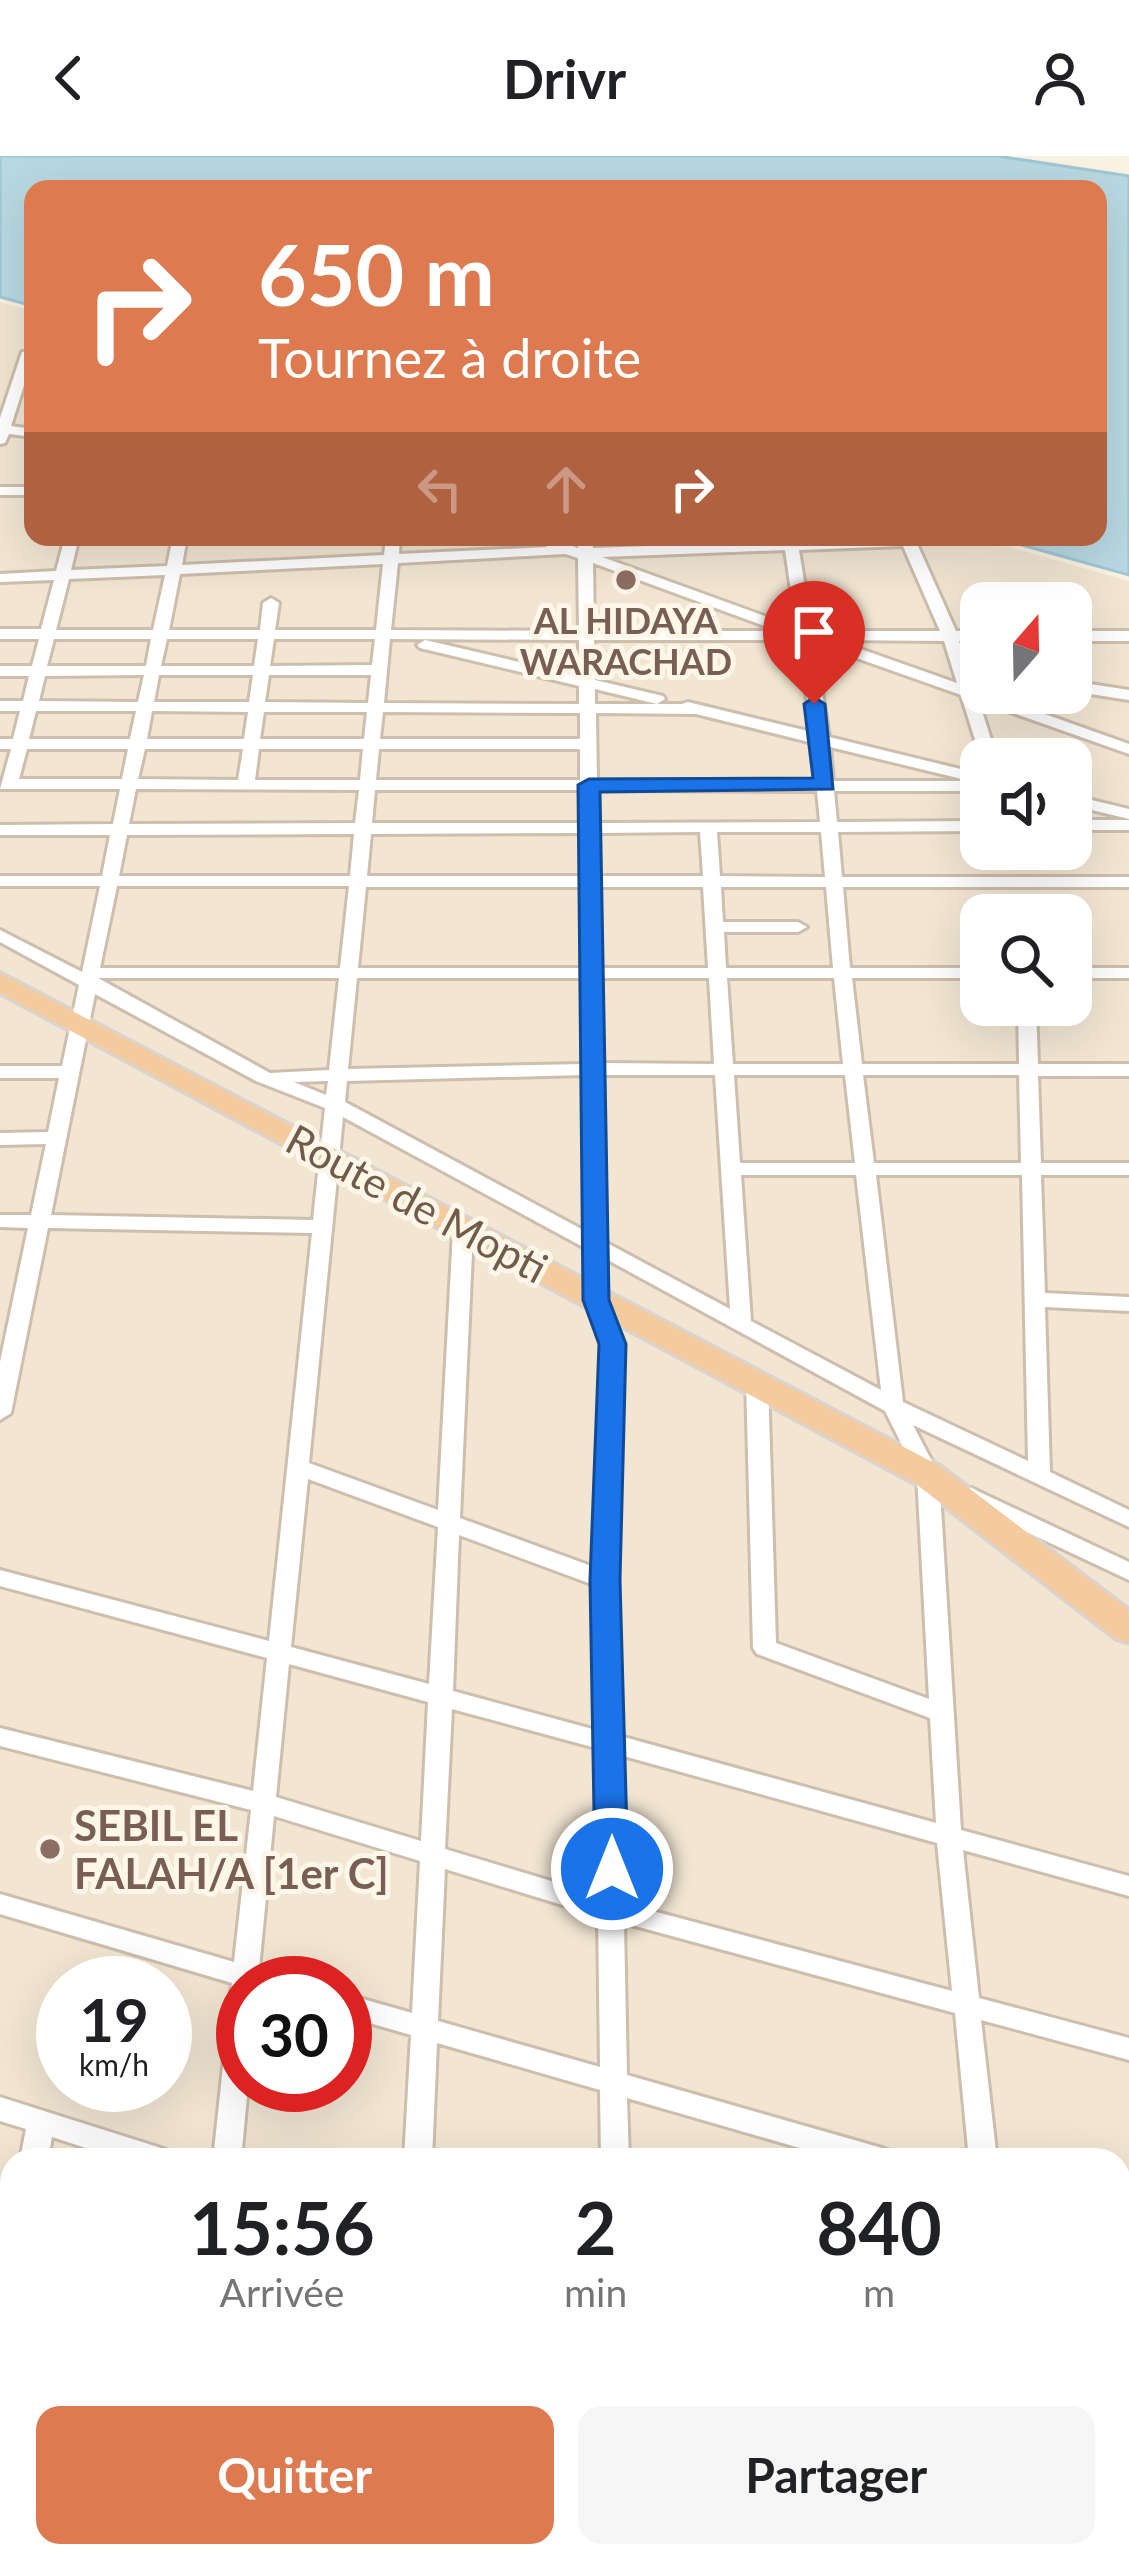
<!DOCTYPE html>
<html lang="fr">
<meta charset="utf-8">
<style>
body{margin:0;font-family:Lato,sans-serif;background:#f6f6f6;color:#202124;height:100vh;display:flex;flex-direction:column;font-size:45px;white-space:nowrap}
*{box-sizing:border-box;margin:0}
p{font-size:39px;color:#757577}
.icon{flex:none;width:66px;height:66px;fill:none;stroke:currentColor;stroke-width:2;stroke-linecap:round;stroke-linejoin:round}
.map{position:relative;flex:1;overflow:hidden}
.side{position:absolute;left:0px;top:1992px;width:1131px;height:420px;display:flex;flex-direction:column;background:#fff;border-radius:36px 36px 0 0;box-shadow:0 12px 48px #0002}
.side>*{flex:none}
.banner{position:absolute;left:24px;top:24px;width:1083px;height:366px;border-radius:24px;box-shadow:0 12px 48px #0002;background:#dd7a50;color:#fff;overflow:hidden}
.needle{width:78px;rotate:20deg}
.fabs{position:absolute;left:960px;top:426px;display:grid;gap:24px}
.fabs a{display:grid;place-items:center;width:132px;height:132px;border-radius:24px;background:#fff;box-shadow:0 12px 48px #0002;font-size:60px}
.speed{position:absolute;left:36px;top:1800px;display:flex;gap:24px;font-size:60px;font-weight:700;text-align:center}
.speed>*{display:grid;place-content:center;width:156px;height:156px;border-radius:50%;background:#fff;box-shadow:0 12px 48px #0002;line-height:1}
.speed small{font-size:30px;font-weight:400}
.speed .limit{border:18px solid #d22;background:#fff;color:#111}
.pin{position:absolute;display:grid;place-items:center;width:102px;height:102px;color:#fff;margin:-123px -51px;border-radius:50% 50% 50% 0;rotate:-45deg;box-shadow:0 0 12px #0007}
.pin .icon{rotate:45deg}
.me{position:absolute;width:132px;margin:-66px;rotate:0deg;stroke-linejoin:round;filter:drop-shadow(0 0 9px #0008)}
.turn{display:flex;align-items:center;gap:42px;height:252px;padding:0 36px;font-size:54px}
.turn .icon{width:156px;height:156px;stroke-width:2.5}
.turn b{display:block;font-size:84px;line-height:102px}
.lanes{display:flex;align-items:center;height:114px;padding:0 36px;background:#0003;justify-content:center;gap:60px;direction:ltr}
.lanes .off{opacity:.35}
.eta{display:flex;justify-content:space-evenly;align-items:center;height:204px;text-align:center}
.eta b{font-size:72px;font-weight:700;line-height:84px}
.primary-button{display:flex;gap:24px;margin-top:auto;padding:24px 36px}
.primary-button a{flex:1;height:138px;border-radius:24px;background:#dd7a50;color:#fff;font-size:48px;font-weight:700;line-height:138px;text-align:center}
.primary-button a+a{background:#f6f6f6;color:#202124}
header{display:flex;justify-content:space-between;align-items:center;height:156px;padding:0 36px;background:#fff;font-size:54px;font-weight:700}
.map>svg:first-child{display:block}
</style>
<header><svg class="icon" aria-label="back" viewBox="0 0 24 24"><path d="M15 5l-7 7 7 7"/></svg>Drivr<svg class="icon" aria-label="person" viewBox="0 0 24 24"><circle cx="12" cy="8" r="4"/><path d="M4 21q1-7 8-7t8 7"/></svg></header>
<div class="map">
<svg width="1129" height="2412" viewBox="0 0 1129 2412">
<rect width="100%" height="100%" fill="#faf3e3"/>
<path fill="#f2e6d2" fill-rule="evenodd" d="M0,146L33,155V381H974L1129,425V2412H0ZM981,447H1071V537H981ZM981,603H1071V693H981ZM981,759H1071V849H981ZM63,1827H165V1929H63ZM243,1827H345V1929H243ZM12,2004H1119V2400H12Z"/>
<path fill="#b9d9e2" stroke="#a0c8d4" stroke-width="3" d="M0,0H997L1129,20V419L993,381H1098V33H33V150L0,141Z"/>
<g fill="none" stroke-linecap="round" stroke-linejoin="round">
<defs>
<path id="minor" d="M22,196H32L33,201L11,270L33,273V281L9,278L5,287L0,288V262Z
M0,331H33V339H0Z
M65,381H79L71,414L167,410L173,381H187L182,409L384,399L386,381H400L399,398L548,391L527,381H548L578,392V381H592L593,392L783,385V381H797L798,385L914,381L956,475H981V485H959L975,533L1129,588V598L979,545L997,603H981L961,539L817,488L814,484L829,581L981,618V635H834L837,666L981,665V675L838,676L842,721H1129V731H843L850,812H981V822H852L862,908H1019L1018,849H1036L1038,908H1129V920H1038L1041,1007H1129V1019H1041L1045,1137L1129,1141V1155L1045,1151L1050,1316L1129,1354V1371L913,1269L939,1319L961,1674L1129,1720V1740L963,1694L979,1842L1129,1882V1904L981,1864L997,2004H969L955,1857L624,1767L627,1919L882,1992L892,1996L896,2004H841L627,1942L629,2004H601L600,1934L437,1887L432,2004H404L411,1879L345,1860V1838L412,1857L420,1705L274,1660L259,1813L279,1819L283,1827H243V1929H248L241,2004H213L232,1827L0,1758V1738L234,1806L251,1654L0,1590V1572L253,1635L267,1502L0,1430V1414L269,1485L312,1077L48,1072L11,1257L0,1264V1206L28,1072L0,1071V1059H31L46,988L0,989V977L48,976L59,922H0V910H62L79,829L0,786V774L82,816L100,730H0V720H102L110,679H0V669L113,668L120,633H0L11,593H0V583H13L20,555H0V545H23L29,520H0V510H32L39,483H0V473H41L54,424L0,426V418L56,415ZM903,390L940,475H812L799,394ZM785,394L797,475H793L792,470L602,401ZM565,398L578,402L579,475L391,474L398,407ZM593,407L778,475H594ZM383,408L376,474H275L279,447L271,442L263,447L260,474H169L180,418ZM165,419L153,474H56L69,423ZM54,483H151L146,510H47ZM167,483H258L254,510H161ZM274,483H375L372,509L270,510ZM390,483L579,484V520L425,484L417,489L420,492L579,530V548L384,547ZM594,484H798L812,576L688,546L682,548H595V533L657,548L665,543L663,540L595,524ZM835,484L944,485L957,527ZM144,519L138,546L39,545L45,520ZM159,519H253L249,546H154ZM269,519H371L368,547L265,546ZM36,555H136L130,583H29ZM152,555L248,556L244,583H147ZM264,556H367L364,583H260ZM383,556L580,557V583H380ZM596,557L696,558L813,587L816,625L597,624ZM830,591L970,625H833ZM27,593H128L122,623H19ZM145,593H243L238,624L138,623ZM259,593H363L360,624H255ZM379,593H580V624H376ZM136,633L359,634L355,667L129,668ZM375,634H580L581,667H372ZM597,634L817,635L820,666L598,667ZM700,676L703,720H599L598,677ZM717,676H821L825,721L720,720ZM581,677V720H367L371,678ZM354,678L350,720H119L127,679ZM117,730H349L340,812H100ZM366,731H581L582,812H358ZM599,731H703L708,812H600ZM721,731H826L833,812H726L724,776H798L807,771L798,766H723ZM98,822H339L329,914L270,917ZM357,822H582L583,908L348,913ZM600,822H709L714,908L602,907ZM727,822H834L843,908H733ZM95,838L256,925L325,952L313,1064L51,1059ZM583,919L585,1075L345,946L347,925ZM602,919H715L730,1153L605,1086ZM734,919H845L855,1007H740ZM863,919H1019L1021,1007H874ZM328,925L326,939L294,926ZM343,961L585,1092L586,1144L603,1188L594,1411L460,1362L473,1075L470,1070L463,1069L453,1075L438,1354L309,1307ZM741,1019H856L881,1234L751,1165ZM876,1019H1022L1028,1305L903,1246ZM606,1103L885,1255L917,1319L929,1543L776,1487L768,1224L757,1217L746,1224L753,1492L757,1498L930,1562L936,1667L620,1580L616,1424L623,1188L606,1144ZM308,1323L438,1371L429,1528L291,1491ZM459,1379L594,1429L596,1574L453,1535ZM289,1508L428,1546L421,1685L276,1641ZM452,1553L596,1592L598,1739L445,1693ZM620,1599L937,1687L952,1835L623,1747ZM445,1713L598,1760L600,1911L438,1865Z
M1071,475H1129V485H1071Z
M1071,525L1129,534V544L1071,535Z
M1071,639L1129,653V663L1071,649Z
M1071,664H1129V674H1071Z
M1071,812H1129V822H1071Z
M971,1332L1129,1406V1424L963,1346L960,1340L963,1334Z
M0,1941L161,1992L171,1996L175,2004H123L52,1981L48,2004H20L26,1973L0,1965Z
M1119,2063L1129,2065V2091L1119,2087Z
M12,2113V2210L0,2218V2121Z
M1119,2293L1129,2296V2324L1119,2321Z
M12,2389V2400H76L84,2412H15L7,2400Z
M170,2400H200L199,2412H169Z
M609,2400H639L641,2412H611Z
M731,2400H792L800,2412H739Z
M1015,2400H1045L1046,2412H1016Z"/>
<path id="trunk" d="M0,817L940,1310L1129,1454V1487L1116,1483L916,1328L0,837Z"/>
</defs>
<use href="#minor" stroke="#cdbead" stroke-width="6"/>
<use href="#trunk" stroke="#dad4d0" stroke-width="6"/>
<use href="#minor" fill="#fff" fill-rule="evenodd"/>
<use href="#trunk" fill="#f3cb9e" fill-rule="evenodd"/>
</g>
<path fill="#1a73e8" stroke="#114b97" stroke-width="3" d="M814,541L825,548L833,633L600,636L609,1144L626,1188L620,1424L628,1713L623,1722H600L595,1713L590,1424L599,1188L583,1144L578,629L589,623L813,622L804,548Z"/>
<g fill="#8d6e63" stroke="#fef7e9" stroke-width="4.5">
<circle cx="626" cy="424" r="12"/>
<circle cx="50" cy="1693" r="12"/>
</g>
<g text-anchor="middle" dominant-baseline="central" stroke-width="10" stroke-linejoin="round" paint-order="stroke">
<g font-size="36" font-weight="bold" fill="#785e54" stroke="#fef7e9">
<text x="626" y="464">AL HIDAYA<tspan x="626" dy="41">WARACHAD</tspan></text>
</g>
<g font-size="42" fill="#715b4b" stroke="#fef7e9">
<text transform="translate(417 1047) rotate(28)">Route de Mopti</text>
</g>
<g font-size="42" font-weight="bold" fill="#785e54" stroke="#fef7e9" text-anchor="start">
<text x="74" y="1669">SEBIL EL<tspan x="74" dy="48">FALAH/A [1er C]</tspan></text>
</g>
</g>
</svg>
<div class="fabs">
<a><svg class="needle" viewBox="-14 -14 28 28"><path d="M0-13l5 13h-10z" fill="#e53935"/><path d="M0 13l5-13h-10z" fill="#757577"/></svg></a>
<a><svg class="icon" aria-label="sound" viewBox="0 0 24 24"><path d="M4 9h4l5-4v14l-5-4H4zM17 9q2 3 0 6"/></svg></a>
<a><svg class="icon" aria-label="search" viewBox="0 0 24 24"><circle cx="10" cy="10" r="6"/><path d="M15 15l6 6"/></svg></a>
</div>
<div class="speed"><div>19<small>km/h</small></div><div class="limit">30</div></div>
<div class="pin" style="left:814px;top:548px;background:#d93025"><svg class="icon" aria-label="arrive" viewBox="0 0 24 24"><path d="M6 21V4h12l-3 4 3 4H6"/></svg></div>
<svg class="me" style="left:612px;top:1713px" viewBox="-20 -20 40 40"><circle r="17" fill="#1a73e8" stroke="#fff" stroke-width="3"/><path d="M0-11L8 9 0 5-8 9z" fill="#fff"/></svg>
<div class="banner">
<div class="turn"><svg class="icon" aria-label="right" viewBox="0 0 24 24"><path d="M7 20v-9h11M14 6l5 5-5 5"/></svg><div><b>650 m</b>Tournez à droite</div></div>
<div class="lanes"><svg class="icon off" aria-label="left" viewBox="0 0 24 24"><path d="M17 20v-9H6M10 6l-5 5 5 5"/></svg><svg class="icon off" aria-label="ahead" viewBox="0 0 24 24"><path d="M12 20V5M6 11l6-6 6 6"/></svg><svg class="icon" aria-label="right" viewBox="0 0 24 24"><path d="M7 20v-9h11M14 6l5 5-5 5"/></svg></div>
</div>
<section class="side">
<div class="eta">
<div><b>15:56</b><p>Arrivée</p></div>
<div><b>2</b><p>min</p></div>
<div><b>840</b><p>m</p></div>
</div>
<div class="primary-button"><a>Quitter</a><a>Partager</a></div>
</section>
</div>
